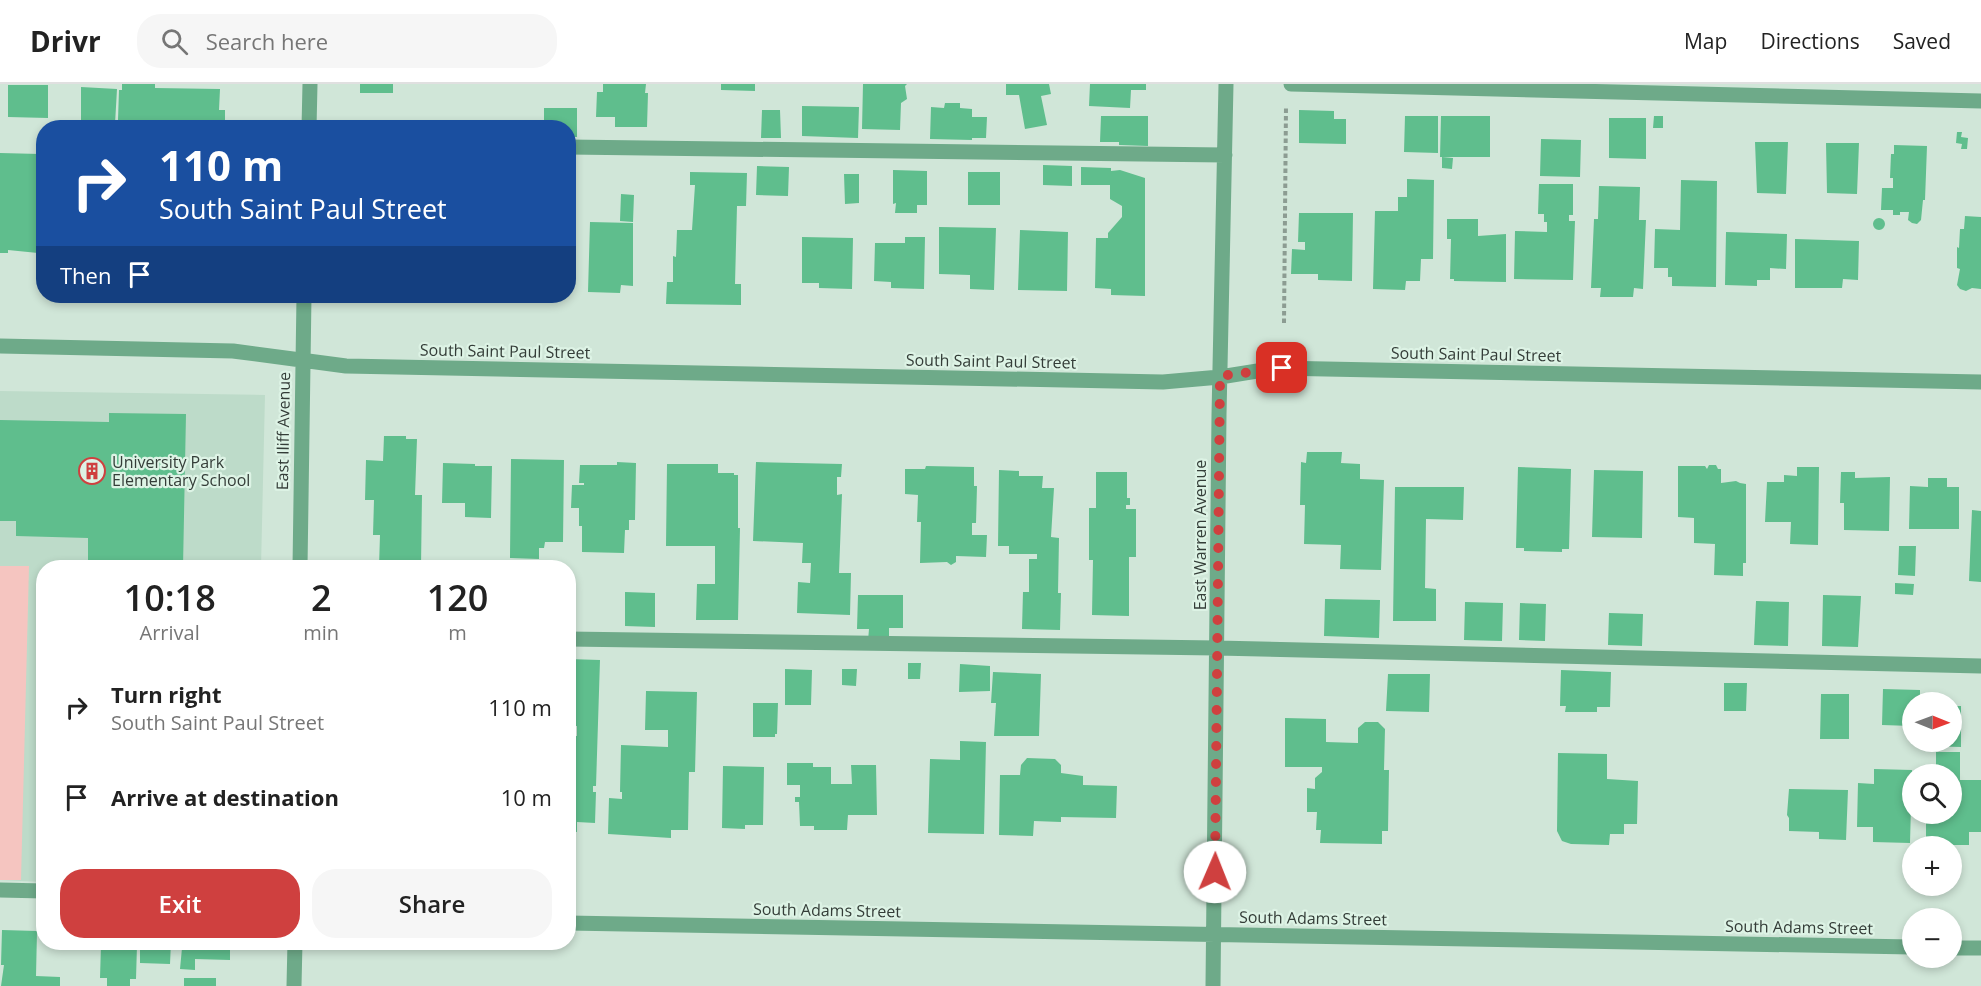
<!DOCTYPE html>
<meta charset="utf-8">
<style>
body{margin:0;font-family:"Open Sans",sans-serif;background:#f6f6f6;color:#222;height:100vh;display:flex;flex-direction:column;font-size:22px;white-space:nowrap}
*{box-sizing:border-box;margin:0}
p{font-size:20px;color:#767676}
.icon{flex:none;width:33px;height:33px;fill:none;stroke:currentColor;stroke-width:2;stroke-linecap:round;stroke-linejoin:round}
.map{position:relative;flex:1;overflow:hidden}
.details{position:absolute;left:36px;top:476px;width:540px;height:390px;display:flex;flex-direction:column;background:#fff;border-radius:24px;box-shadow:0 3px 9px #0003}
.details>*{flex:none}
.top-card{position:absolute;left:36px;top:36px;width:540px;height:183px;border-radius:24px;box-shadow:0 3px 9px #0003;background:#1a4fa0;color:#fff;overflow:hidden}
.needle{width:39px;rotate:91deg}
.tools{position:absolute;left:1902px;top:608px;display:grid;gap:12px}
.tools a{display:grid;place-items:center;width:60px;height:60px;border-radius:50%;background:#fff;box-shadow:0 3px 9px #0003;font-size:30px}
.pin{position:absolute;display:grid;place-items:center;width:51px;height:51px;color:#fff;margin:-26px;border-radius:12px;box-shadow:0 3px 9px #0006}
.me{position:absolute;width:66px;margin:-33px;rotate:1deg;stroke-linejoin:round;filter:drop-shadow(0 0 4px #0008)}
.turn{display:flex;align-items:center;gap:21px;height:126px;padding:0 24px;font-size:27px}
.turn .icon{width:78px;height:78px;stroke-width:2.5}
.turn b{display:block;font-size:42px;line-height:51px}
.then{display:flex;align-items:center;height:57px;padding:0 24px;background:#0003;gap:12px;font-size:22px}
.eta{display:flex;justify-content:space-evenly;align-items:center;height:102px;text-align:center}
.eta b{font-size:36px;font-weight:600;line-height:42px}
.button{display:flex;gap:12px;margin-top:auto;padding:12px 24px}
.button a{flex:1;height:69px;border-radius:24px;background:#cf403f;color:#fff;font-size:24px;font-weight:600;line-height:69px;text-align:center}
.button a+a{background:#f6f6f6;color:#222}
ul{padding:0;list-style:none}
li{display:flex;align-items:center;gap:18px;height:90px;padding:0 24px}
li div{flex:1}
li b{display:block;font-size:22px}
li em{font-style:normal}
header{display:flex;align-items:center;gap:36px;box-sizing:border-box;height:84px;padding:0 30px;background:#fff;border-bottom:2px solid #e0e0e0}
header strong{font-size:28px}
nav{display:flex;gap:33px;margin-inline-start:auto;font-size:21px}
.search{width:420px;height:54px;background:#f6f6f6;display:flex;align-items:center;gap:15px;box-sizing:border-box;padding:0 21px;border-radius:24px;color:#767676;font-size:22px}
.map>svg:first-child{display:block}
</style>
<header>
<strong>Drivr</strong>
<div class="search"><svg class="icon" aria-label="search" viewBox="0 0 24 24"><circle cx="10" cy="10" r="6"/><path d="M15 15l6 6"/></svg>Search here</div>
<nav><a>Map</a><a>Directions</a><a>Saved</a></nav>
</header>
<div class="map">
<svg width="1981" height="902" viewBox="0 0 1981 902">
<rect width="100%" height="100%" fill="#d0e6d8"/>
<path fill="#bddbc9" d="M0,307L265,311L261,483H44L43,798L0,796Z"/>
<path fill="#f5c5c0" d="M0,482H29L21,796H0Z"/>
<path fill="#5fbe8d" d="M122,0H155V4L220,5L219,26H225V44H151V37L118,36L119,6H122Z
M360,0H393V9H360Z
M603,0H646L645,9H648L647,43H615V33H596L597,8H603Z
M721,0H755V7L721,6Z
M863,0H907L905,2L907,15L901,19L900,46L862,45Z
M1006,0H1049L1051,10L1041,12L1047,41L1025,45L1019,11H1006Z
M1090,0H1146V6H1131L1130,24L1089,22Z
M8,1H48V34L8,33Z
M81,3L117,5L115,40L81,39Z
M945,19H960V24L972,25V33H987L986,54H972V56L930,55L931,23L944,24Z
M802,22L859,23L858,54L802,52Z
M544,24H577V53H568V44H544Z
M762,26H780L781,54H761Z
M1299,26L1334,27V35H1346V60L1299,59Z
M1101,32H1148V62L1119,61V58H1100Z
M1405,32H1438V69L1404,68Z
M1441,32H1490V73H1440Z
M1654,32H1663V44H1653Z
M1609,34H1646V75L1609,74Z
M1957,48H1962L1961,53L1968,54L1967,65H1961L1962,60L1956,59Z
M1541,55L1581,56L1580,93L1540,92Z
M1755,58H1788L1786,110L1757,109Z
M1826,59H1859L1857,110L1827,109Z
M1894,61L1927,62L1925,116H1923L1921,136L1917,140L1912,139L1908,136L1909,128H1900V131H1893V126H1881L1882,104H1893V94H1890L1891,70H1894Z
M0,69L40,70L38,169L8,166V169H0Z
M1442,73L1453,74L1452,85L1442,84Z
M1043,81L1072,82V102L1043,101Z
M757,82L789,83L788,112L756,111Z
M1081,83L1111,84V87L1120,86L1145,94V212L1111,211V205L1095,204L1096,154H1108V149L1122,133V122L1110,115V101H1081Z
M893,86L927,87V121H917V129H895L896,119L893,120Z
M690,88L747,89L746,122H737L735,200H741V221L666,220L667,198H673V172L676,173L677,146H692L695,101H690Z
M968,88H1000V121H968Z
M844,90H859V119L845,120Z
M1407,95L1434,96L1433,175H1421L1420,197H1406L1405,206L1373,205L1375,127H1398V113H1407Z
M1681,96L1717,97L1716,203L1672,202V193H1668V184H1654L1655,145L1680,146Z
M1539,100H1573V131H1569V137H1575L1573,196L1514,195L1515,147L1547,148V138H1544V130H1538Z
M1599,102L1640,103L1639,136H1646L1643,205L1634,204L1633,213H1600L1601,204H1591L1594,135H1598Z
M621,110L634,111L633,138L620,137Z
M1299,129H1353L1352,197L1318,196V190H1291L1292,165L1305,166V158H1298Z
M1965,132L1981,133V205L1972,204L1966,207L1960,205L1957,201L1960,185L1957,184V163L1959,164L1960,145H1964Z
M1873 140a6 6 0 1 1 12 0a6 6 0 1 1-12 0Z
M1447,135H1478V152L1506,150V198L1454,197V195H1450L1451,155H1447Z
M590,138L633,139V202L621,201L620,209L588,208Z
M939,143L996,144L994,206L970,205V191L939,190Z
M1020,146L1068,148L1067,207L1018,206Z
M1726,148L1787,150L1786,185L1770,184V196H1757V202L1725,201Z
M802,153L853,154L852,205L819,204V199H802Z
M905,153H925L924,205L891,204V198L874,197L875,159H905Z
M1795,155L1859,157L1858,196L1843,195L1842,204H1795Z
M109,329L186,330L183,483H88V454L16,452V437H0V336L109,338Z
M384,352H406V355H417L415,411H422L421,483H379L380,451H373L374,416H365L366,376L383,377Z
M1307,368H1342L1341,379L1360,380V395L1384,396L1381,486L1340,485L1341,461L1304,460L1305,421H1300L1301,378L1306,379Z
M511,375L564,376L563,458H545L544,464H539V475L510,474Z
M617,378L636,379L635,436H629V446H625L624,469L582,468V442H579V424H571L572,401H584V399H579L580,381H617Z
M756,378L842,380L841,393H837V411L842,410L839,489H851L850,531L797,529L798,498L810,499L811,479H802L803,459L753,457Z
M443,379L475,380V382H492L491,434L465,433V419H442Z
M667,380H718V389H734V391H738V444H740L738,536H696L697,500H715V462H666Z
M1709,381H1716L1718,385H1721V399L1736,397L1740,399L1746,400V479H1743V492L1714,491L1715,460L1694,459V434L1678,433V382H1705L1707,385Z
M926,382L974,383V402H977L976,439H972V451H987L986,473L956,472V478L951,481L947,478L920,479L921,438H917L918,411L905,410V385H925Z
M1518,383L1571,385L1569,465H1562V468L1524,467V464H1516Z
M1797,383H1819L1818,461L1790,460L1791,438H1765L1767,398H1784V391L1797,392Z
M999,386L1019,387V392H1043L1042,404H1054L1051,453L1059,454L1058,509H1061L1060,546L1022,545L1023,508H1029V475H1037V470H1009V462H998Z
M1594,386L1643,387L1642,454L1592,453Z
M1096,388H1127V414H1130V421H1126V425H1136V473H1129V532L1092,531L1093,476H1089V424H1096Z
M1841,388H1855V394L1890,393L1889,447L1844,446V419H1840Z
M1928,394H1947V403H1959V445H1909L1910,402L1928,403Z
M1395,403H1464L1463,436L1426,435L1425,504L1436,505V537H1393Z
M1972,426L1981,427V498L1969,497Z
M1899,462H1916L1915,492L1898,491Z
M1895,499L1914,500L1913,511L1895,510Z
M625,508L655,509V543L625,542Z
M858,511H903V544H889V557H868L869,545H857Z
M1823,511L1861,512L1858,563L1822,562Z
M1325,515L1380,516L1379,554L1324,552Z
M1756,517L1789,518L1788,562L1754,561Z
M1465,518L1503,519L1502,557L1464,556Z
M1520,519L1546,520L1545,557L1519,556Z
M1609,529L1643,530L1642,562L1608,561Z
M568,575L600,576L596,702H593V708H596L595,739L577,738V748L568,747V652H577V642H573L574,616H568Z
M908,579H921L920,595H908Z
M960,580L990,582V607L959,608Z
M785,585L812,586L811,621H785Z
M842,585H857L856,602L842,601Z
M1561,586L1611,588L1610,623H1597V628H1565L1566,622H1560Z
M993,588L1041,590L1039,652H994L996,619H991Z
M1388,590H1430L1429,628L1386,627Z
M1724,599H1747L1746,627H1724Z
M1883,605L1920,606V618H1912V642L1882,641Z
M646,607L697,608L695,688H689L688,746H671V754L608,750L609,714L622,715V708H620L621,661L668,663V646H645Z
M1821,610H1849V655H1820Z
M753,619H778L777,650H775V653H753Z
M1952,622H1961V663L1923,662L1924,657H1952Z
M1285,634L1326,635V658L1358,659V644L1365,638H1378L1385,645L1384,686H1389L1388,747H1382V760L1320,759L1321,746H1316L1317,728H1307V704L1315,705V694L1322,688V683H1285Z
M960,657L986,658L984,750L928,749L930,675L960,676Z
M1936,668H1960V696H1981V748H1969V761H1926V729H1952V690H1936Z
M1558,669L1607,670V695L1638,697L1637,740H1624V750H1610L1609,761L1571,760L1562,757L1557,747Z
M1027,674L1055,675L1061,681V689L1083,692V701L1117,702L1116,734L1061,733V738L1034,737L1033,752L999,751L1000,691H1020L1021,681Z
M787,679H813V683H831V700H852L851,681H876L877,731H848L847,746H814V742H800L799,718H795V713H800V701H787Z
M723,682L764,683L763,741H745V745L722,744Z
M1874,685L1912,686L1910,759L1873,758V743H1857L1858,699L1874,700Z
M1789,705L1848,706L1846,756L1819,755V748L1789,747V734L1787,731Z
M2,846L37,847L36,892L60,893V902H1L4,881H1Z
M140,858H171L170,880L140,879Z
M179,858H230V876L195,875V886L180,885L182,864H179Z
M101,860L137,861L136,895H130V902H107V894H100Z
M184,894H216V902H184Z"/>
<g fill="none" stroke-linecap="round" stroke-linejoin="round">
<path stroke="#8c9c92" stroke-width="4" stroke-dasharray="4.5 3" stroke-linecap="butt" d="M1284,239L1286,22"/>
<path stroke="#6eaa89" stroke-width="15" d="M1291,0L1981,17
M309,44L310,0
M568,63L1225,71
M0,262L233,267L346,282L1163,298L1220,293L1276,284L1981,298
M300,483L304,212
M568,555L1217,564L1981,582
M0,806L44,807
M568,839L1912,863
M1952,864H1981
M294,902L295,858
M1213,902L1219,331L1226,0"/>
</g>
<g fill="none" stroke-linecap="round" stroke-linejoin="round">
<path stroke="#cf403f" stroke-width="10" stroke-dasharray="0 18" d="M1215,788L1220,292L1282,284"/>
</g>
<defs>
<symbol id="building-ring" viewBox="-11 -11 22 22"><circle r="9.5" fill="#ddf3e5" stroke="#cf403f" stroke-width="1.5"/><path d="M-4-6H4V6H1V3H-1V6H-4ZM-2.5-4.3h1.7v1.8h-1.7ZM.8-4.3h1.7v1.8H.8ZM-2.5-1h1.7V.8h-1.7ZM.8-1h1.7V.8H.8Z" fill="#cf403f"/></symbol>
</defs>
<g fill-rule="evenodd">
<use href="#building-ring" x="77" y="372" width="30" height="30"/>
</g>
<g text-anchor="middle" dominant-baseline="central" stroke-width="4.5" stroke-linejoin="round" paint-order="stroke">
<g font-size="16" fill="#343d38" stroke="#ddf3e5">
<text transform="translate(505 267) rotate(1)">South Saint Paul Street</text>
<text transform="translate(1476 270) rotate(1)">South Saint Paul Street</text>
<text transform="translate(991 277) rotate(1)">South Saint Paul Street</text>
<text transform="translate(283 347) rotate(-89)">East Iliff Avenue</text>
<text transform="translate(1200 451) rotate(-90)">East Warren Avenue</text>
<text transform="translate(827 826) rotate(1)">South Adams Street</text>
<text transform="translate(1313 834) rotate(1)">South Adams Street</text>
<text transform="translate(1799 843) rotate(1)">South Adams Street</text>
</g>
<g font-size="16" fill="#343d38" stroke="#ddf3e5" text-anchor="start">
<text x="112" y="378">University Park<tspan x="112" dy="18">Elementary School</tspan></text>
</g>
</g>
</svg>
<div class="tools">
<a><svg class="needle" viewBox="-14 -14 28 28"><path d="M0-13l5 13h-10z" fill="#e53935"/><path d="M0 13l5-13h-10z" fill="#767676"/></svg></a>
<a><svg class="icon" aria-label="search" viewBox="0 0 24 24"><circle cx="10" cy="10" r="6"/><path d="M15 15l6 6"/></svg></a>
<a>+</a>
<a>−</a>
</div>
<div class="pin" style="left:1282px;top:284px;background:#d93025"><svg class="icon" aria-label="arrive" viewBox="0 0 24 24"><path d="M6 21V4h12l-3 4 3 4H6"/></svg></div>
<svg class="me" style="left:1215px;top:788px" viewBox="-20 -20 40 40"><circle r="19" fill="#fff"/><path d="M0-13L10 11 0 6-10 11z" fill="#cf403f"/></svg>
<div class="top-card">
<div class="turn"><svg class="icon" aria-label="right" viewBox="0 0 24 24"><path d="M7 20v-9h11M14 6l5 5-5 5"/></svg><div><b>110 m</b>South Saint Paul Street</div></div>
<div class="then">Then<svg class="icon" aria-label="arrive" viewBox="0 0 24 24"><path d="M6 21V4h12l-3 4 3 4H6"/></svg></div>
</div>
<section class="details">
<div class="eta">
<div><b>10:18</b><p>Arrival</p></div>
<div><b>2</b><p>min</p></div>
<div><b>120</b><p>m</p></div>
</div>
<ul>
<li><svg class="icon" aria-label="right" viewBox="0 0 24 24"><path d="M7 20v-9h11M14 6l5 5-5 5"/></svg><div><b>Turn right</b><p>South Saint Paul Street</p></div><em>110 m</em></li>
<li><svg class="icon" aria-label="arrive" viewBox="0 0 24 24"><path d="M6 21V4h12l-3 4 3 4H6"/></svg><div><b>Arrive at destination</b></div><em>10 m</em></li>
</ul>
<div class="button"><a>Exit</a><a>Share</a></div>
</section>
</div>
